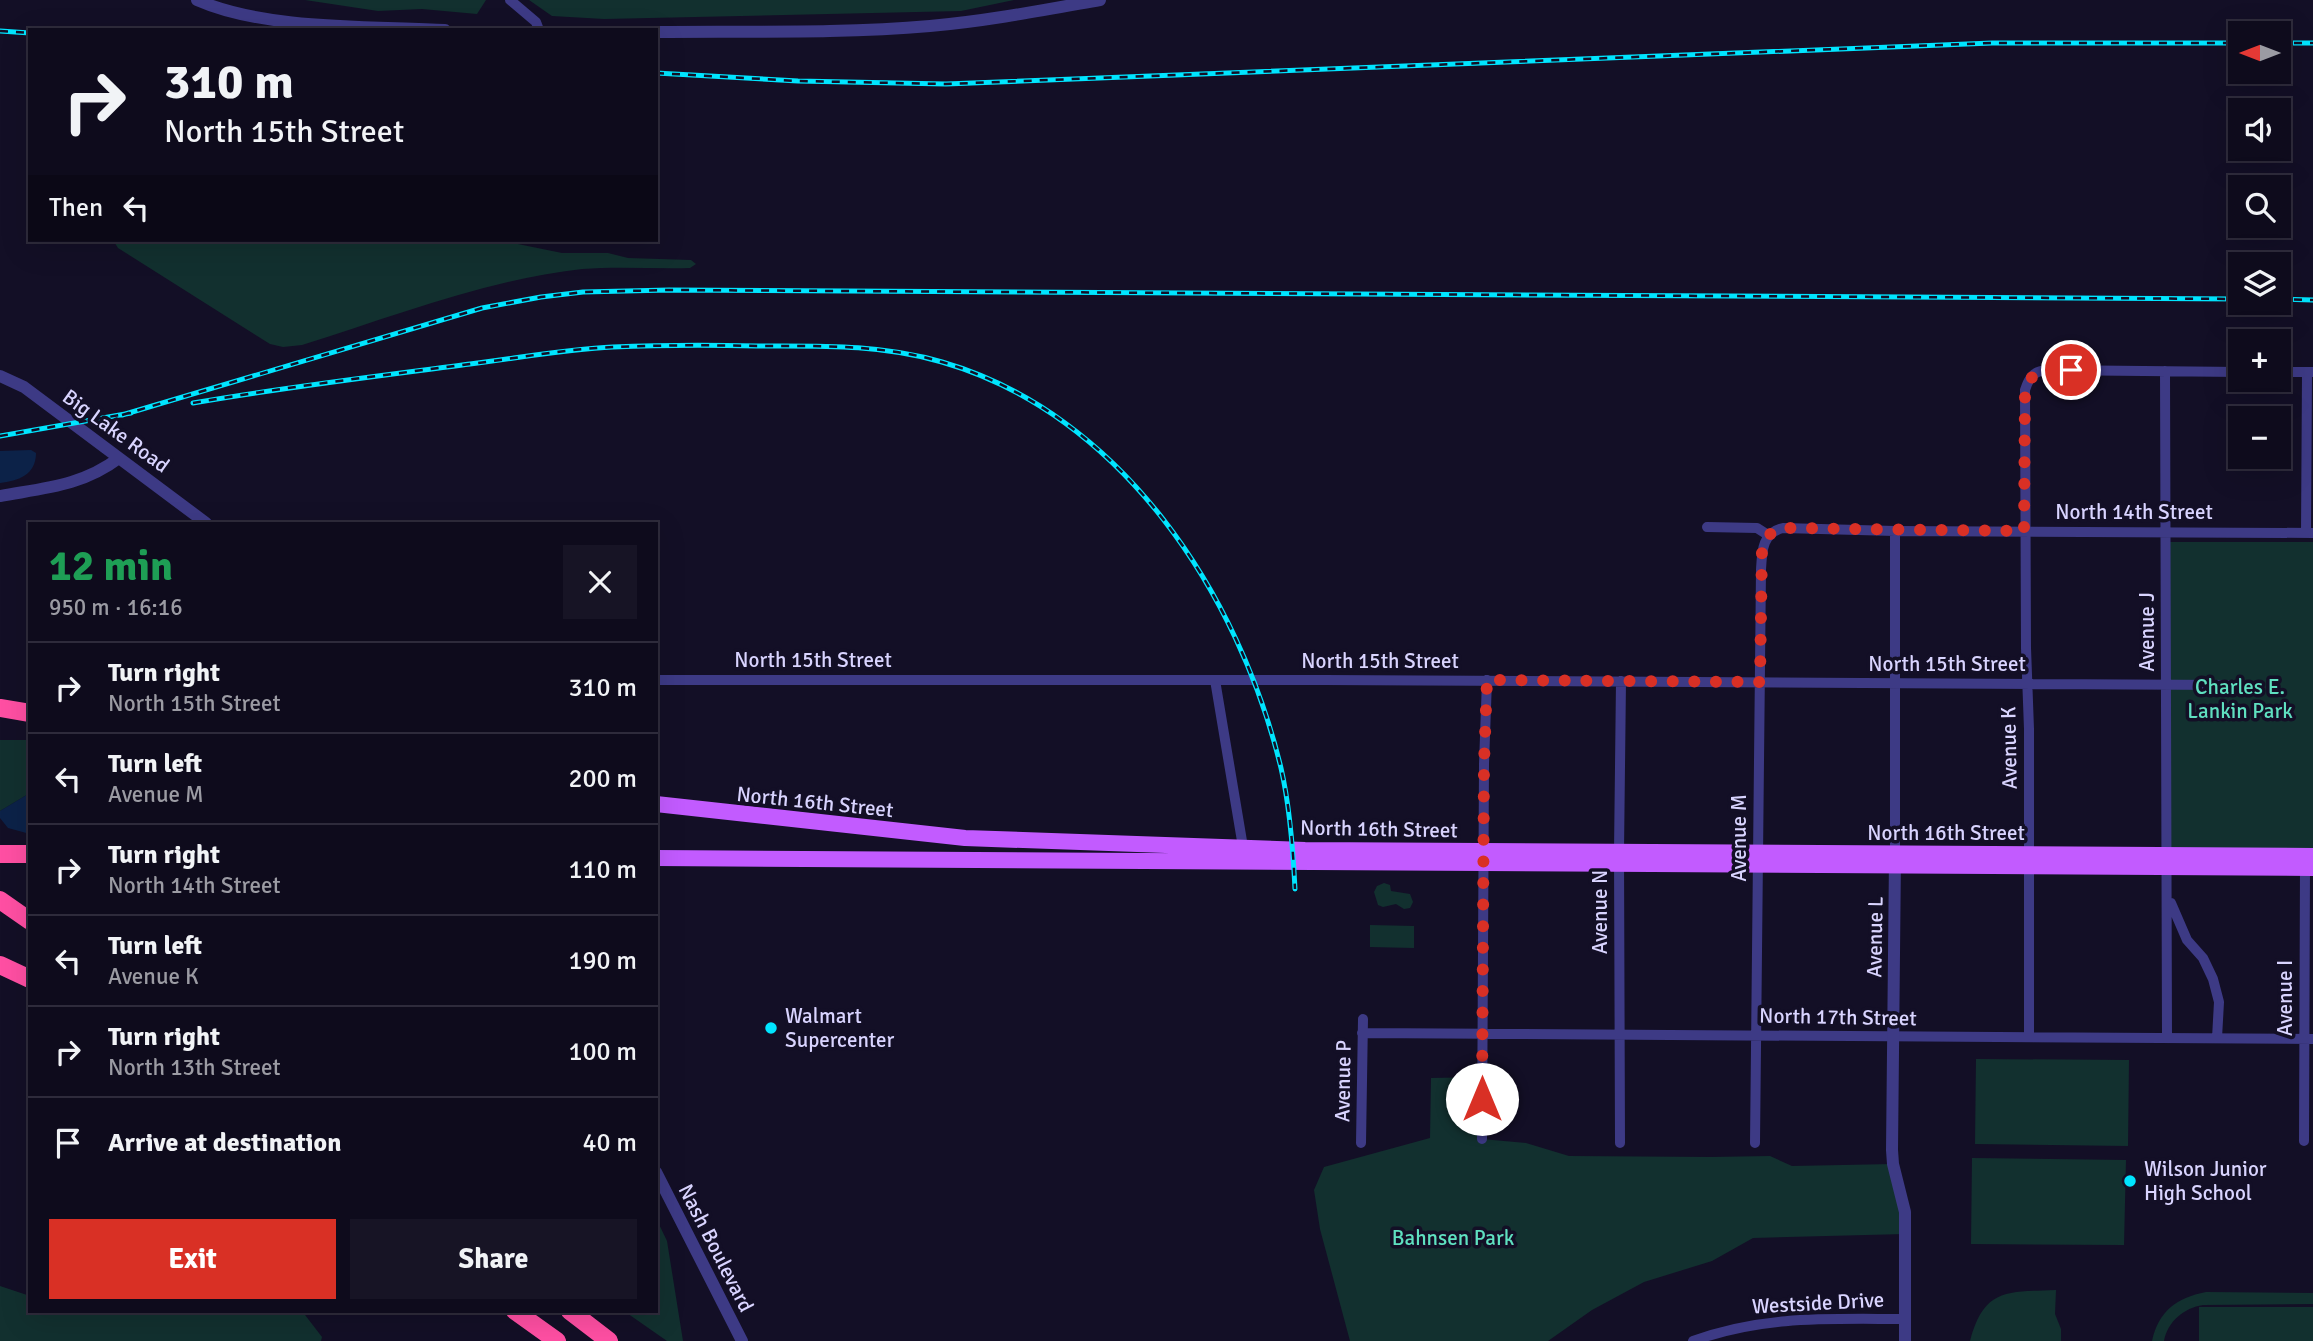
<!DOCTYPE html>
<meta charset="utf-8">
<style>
body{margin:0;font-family:Signika,sans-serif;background:#171425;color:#f1f3f6;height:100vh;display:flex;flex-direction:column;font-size:26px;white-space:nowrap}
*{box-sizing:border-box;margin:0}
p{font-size:23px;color:#9b9ba3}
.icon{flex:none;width:38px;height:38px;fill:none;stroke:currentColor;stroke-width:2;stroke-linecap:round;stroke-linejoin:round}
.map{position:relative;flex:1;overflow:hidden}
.details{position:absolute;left:28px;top:522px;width:630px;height:791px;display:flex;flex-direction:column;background:#0e0b1c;border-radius:0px;box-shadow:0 7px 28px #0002,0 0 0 2px #2e2b3b}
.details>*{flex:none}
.banner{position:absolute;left:28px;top:28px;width:630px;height:214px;border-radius:0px;box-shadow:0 7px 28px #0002,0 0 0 2px #2e2b3b;background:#0e0b1c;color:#f1f3f6;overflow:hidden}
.needle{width:46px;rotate:270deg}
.tools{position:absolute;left:2228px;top:21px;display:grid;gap:14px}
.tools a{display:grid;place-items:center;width:63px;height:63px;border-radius:0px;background:#0e0b1c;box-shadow:0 7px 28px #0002,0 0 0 2px #2e2b3b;font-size:35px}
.pin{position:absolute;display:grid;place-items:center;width:60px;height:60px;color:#fff;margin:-30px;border:4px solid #fff;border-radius:50%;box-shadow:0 2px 7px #0007}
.me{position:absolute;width:77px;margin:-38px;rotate:0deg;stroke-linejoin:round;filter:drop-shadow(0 0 5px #0008)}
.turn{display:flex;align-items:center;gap:24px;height:147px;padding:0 21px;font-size:32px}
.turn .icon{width:91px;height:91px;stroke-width:2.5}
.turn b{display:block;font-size:49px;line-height:60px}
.then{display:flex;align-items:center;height:66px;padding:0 21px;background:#0003;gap:14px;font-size:26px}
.round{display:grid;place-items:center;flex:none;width:74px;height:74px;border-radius:0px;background:#171425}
.overview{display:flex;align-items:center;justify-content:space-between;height:119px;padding:0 21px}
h1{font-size:42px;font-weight:700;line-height:52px;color:#1e9e55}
.cta{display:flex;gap:14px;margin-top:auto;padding:14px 21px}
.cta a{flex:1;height:80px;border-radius:0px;background:#d93025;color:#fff;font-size:28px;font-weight:700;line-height:80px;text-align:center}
.cta a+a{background:#171425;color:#f1f3f6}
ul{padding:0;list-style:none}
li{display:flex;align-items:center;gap:21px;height:91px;padding:0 21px;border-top:2px solid #2e2b3b}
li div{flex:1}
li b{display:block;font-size:26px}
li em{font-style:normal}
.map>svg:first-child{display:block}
</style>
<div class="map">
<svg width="2313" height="1341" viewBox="0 0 2313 1341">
<rect width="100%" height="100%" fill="#130f26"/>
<path fill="#12302f" d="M305,0H486L477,14L422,9L378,11Z
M529,0H1014L961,11L604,19L552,16Z
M113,240H488L503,241L562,253H608L628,258L691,260L696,264L690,268C654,269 618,266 582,269C485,280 395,316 302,345L283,347L270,344L118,248Z
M2165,542H2313V855H2167Z
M0,740H30V793L0,811Z
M1384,883L1390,885L1391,891L1410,894L1413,902L1410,908L1404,909L1396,904L1383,907L1378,905L1374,892L1377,886Z
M1370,925L1414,926V948L1370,947Z
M1976,1059L2129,1060L2128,1146L1975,1144Z
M1482,1077V1139L1526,1143L1569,1156L1711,1157L1770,1156L1792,1166L1893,1164L1905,1234L1753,1238L1712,1261L1644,1282L1592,1310L1548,1341H1350L1320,1229L1314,1190L1324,1167L1430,1138L1431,1078Z
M1972,1158L2126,1160L2124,1245L1971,1244Z
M656,1218L667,1241L683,1341H667L624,1311H656Z
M0,1286L30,1296V1311H302L322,1337L321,1341H0Z
M2056,1290L2055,1314L2061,1329V1341H1970C1984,1288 2007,1292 2056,1290Z
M2206,1292L2313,1293V1304L2203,1305C2184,1308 2168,1321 2164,1341H2152C2159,1311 2176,1298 2206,1292Z
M2199,1307H2313V1341H2199Z"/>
<path fill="#0c2248" d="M31,450L36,453C36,475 18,481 0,483V451Z
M30,793V834L8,828L0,818V811Z"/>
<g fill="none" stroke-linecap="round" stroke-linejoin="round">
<path stroke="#3d3a85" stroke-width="10" d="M510,0L536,22L539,30
M2165,371L2167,1038
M2278,372H2312
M1707,527L1757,528L1768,535
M1895,531V853
M2306,533L2307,372
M656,680H1324L2229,685
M1215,680L1243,847
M2171,903L2187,940L2203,958L2213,979L2219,1002L2217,1038
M1362,1033L2313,1039
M2029,1037V729L2026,648L2025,390C2029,377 2034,371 2047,370L2240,372
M1482,1139L1484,764L1487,680
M2304,1141L2305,864
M1361,1143L1363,1019
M1620,1143L1619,852L1621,681
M1755,1143L1761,570C1762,551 1762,533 1783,528L1895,531L2313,533
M1693,1341C1764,1315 1831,1319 1905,1319"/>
<path stroke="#3d3a85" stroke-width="12" d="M197,0C265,30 370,26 445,30
M656,32C747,31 839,34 930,26C987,21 1044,10 1100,0
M0,376L24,387L206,523
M0,496C44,488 82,486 119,458
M1895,857L1892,1150L1893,1164L1905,1212V1341
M656,1172L742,1341"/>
<path stroke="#c25bff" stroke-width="16" d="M656,804L965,838L1305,850L2313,856
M656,858L2313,868"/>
<path stroke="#ff4fa3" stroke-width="18" d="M0,708L30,713
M0,854H30
M0,900L30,921
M0,965L30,979
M515,1311L557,1341
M570,1311L609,1341"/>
<defs>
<path id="rail" d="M0,31L30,33
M2278,43H2313
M656,73L798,81L946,84L1992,43H2240
M2278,299L2313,300
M193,403C285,387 378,376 470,364C518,358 566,349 613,347C661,345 709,345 757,346C819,346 881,344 942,362C1122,414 1239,594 1281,768C1290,807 1293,848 1295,889
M122,415L482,308L541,297L583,292L669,290L2240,299
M0,436L131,413"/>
</defs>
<use href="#rail" stroke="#00e5ff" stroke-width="5"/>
<use href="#rail" stroke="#130f26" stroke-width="2.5" stroke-dasharray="8" stroke-linecap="butt"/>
</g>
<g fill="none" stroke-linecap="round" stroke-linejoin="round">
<path stroke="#d93025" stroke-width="12" stroke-dasharray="0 21.6" d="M1482,1099L1484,764L1487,680L1760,682L1762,548L1771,533L1783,528L2024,531L2025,390C2033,366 2050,370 2071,370"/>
</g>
<g fill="#00e5ff" stroke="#130f26" stroke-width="2.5">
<circle cx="771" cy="1028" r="7"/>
<circle cx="2130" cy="1181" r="7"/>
</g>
<g text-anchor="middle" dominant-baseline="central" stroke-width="7" stroke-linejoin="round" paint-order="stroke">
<g font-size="21" fill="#d9d4ff" stroke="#130f26">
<text transform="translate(116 431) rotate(36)">Big Lake Road</text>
<text x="2134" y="512">North 14th Street</text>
<text transform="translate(2147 632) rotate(-90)">Avenue J</text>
<text x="813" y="660">North 15th Street</text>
<text x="1380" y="661">North 15th Street</text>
<text x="1947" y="664">North 15th Street</text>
<text transform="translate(2009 748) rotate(-91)">Avenue K</text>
<text transform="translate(815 802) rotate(6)">North 16th Street</text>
<text transform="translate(1379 829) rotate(1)">North 16th Street</text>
<text x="1946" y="833">North 16th Street</text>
<text transform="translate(1739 838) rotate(-90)">Avenue M</text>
<text transform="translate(1600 912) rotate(-90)">Avenue N</text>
<text transform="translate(1875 937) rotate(-89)">Avenue L</text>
<text transform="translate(2285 998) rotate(-90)">Avenue I</text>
<text transform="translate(1838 1017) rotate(1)">North 17th Street</text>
<text transform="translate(1343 1081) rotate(-89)">Avenue P</text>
<text transform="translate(716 1248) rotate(63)">Nash Boulevard</text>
<text transform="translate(1818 1303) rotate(-3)">Westside Drive</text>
</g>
<g font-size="21" fill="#5fe0c0" stroke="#130f26">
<text x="2240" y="687">Charles E.<tspan x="2240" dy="24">Lankin Park</tspan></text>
<text x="1453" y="1238">Bahnsen Park</text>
</g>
<g font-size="21" fill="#d9d4ff" stroke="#130f26" text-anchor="start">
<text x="785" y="1016">Walmart<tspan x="785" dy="24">Supercenter</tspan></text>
<text x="2144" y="1169">Wilson Junior<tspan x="2144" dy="24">High School</tspan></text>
</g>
</g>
</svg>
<div class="tools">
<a><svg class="needle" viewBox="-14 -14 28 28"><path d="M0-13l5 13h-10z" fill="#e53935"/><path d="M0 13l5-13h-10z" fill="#9b9ba3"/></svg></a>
<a><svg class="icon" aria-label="sound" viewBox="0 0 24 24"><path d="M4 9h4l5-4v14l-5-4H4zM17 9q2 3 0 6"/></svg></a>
<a><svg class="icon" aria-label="search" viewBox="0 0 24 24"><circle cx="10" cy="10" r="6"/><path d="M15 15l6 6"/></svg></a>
<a><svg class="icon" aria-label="layers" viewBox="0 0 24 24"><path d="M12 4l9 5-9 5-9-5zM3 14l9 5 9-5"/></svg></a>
<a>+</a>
<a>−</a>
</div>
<div class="pin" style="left:2071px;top:370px;background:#d93025"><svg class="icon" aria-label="arrive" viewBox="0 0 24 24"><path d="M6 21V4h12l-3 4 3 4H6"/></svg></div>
<svg class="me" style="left:1482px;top:1099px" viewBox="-20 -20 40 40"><circle r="19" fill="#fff"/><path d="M0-13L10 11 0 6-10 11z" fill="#d93025"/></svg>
<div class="banner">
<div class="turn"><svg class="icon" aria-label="right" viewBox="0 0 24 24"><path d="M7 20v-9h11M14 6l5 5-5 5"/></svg><div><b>310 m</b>North 15th Street</div></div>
<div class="then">Then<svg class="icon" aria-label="left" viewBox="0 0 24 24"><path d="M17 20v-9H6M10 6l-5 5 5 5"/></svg></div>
</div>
<section class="details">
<div class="overview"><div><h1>12 min</h1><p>950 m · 16:16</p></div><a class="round"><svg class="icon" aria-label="close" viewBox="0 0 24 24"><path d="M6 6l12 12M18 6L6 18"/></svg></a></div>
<ul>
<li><svg class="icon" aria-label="right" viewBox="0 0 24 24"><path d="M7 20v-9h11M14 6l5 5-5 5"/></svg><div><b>Turn right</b><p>North 15th Street</p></div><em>310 m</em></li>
<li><svg class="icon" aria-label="left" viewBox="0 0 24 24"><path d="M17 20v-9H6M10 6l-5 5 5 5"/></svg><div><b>Turn left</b><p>Avenue M</p></div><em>200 m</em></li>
<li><svg class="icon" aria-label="right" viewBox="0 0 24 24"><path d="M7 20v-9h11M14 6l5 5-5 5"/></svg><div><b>Turn right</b><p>North 14th Street</p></div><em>110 m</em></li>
<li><svg class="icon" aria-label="left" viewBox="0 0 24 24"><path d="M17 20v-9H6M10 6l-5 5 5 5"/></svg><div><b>Turn left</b><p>Avenue K</p></div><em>190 m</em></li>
<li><svg class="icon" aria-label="right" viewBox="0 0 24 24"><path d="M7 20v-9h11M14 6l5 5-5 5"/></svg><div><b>Turn right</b><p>North 13th Street</p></div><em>100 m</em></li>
<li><svg class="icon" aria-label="arrive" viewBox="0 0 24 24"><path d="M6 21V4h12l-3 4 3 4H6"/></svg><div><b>Arrive at destination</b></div><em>40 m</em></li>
</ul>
<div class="cta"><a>Exit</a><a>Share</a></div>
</section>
</div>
